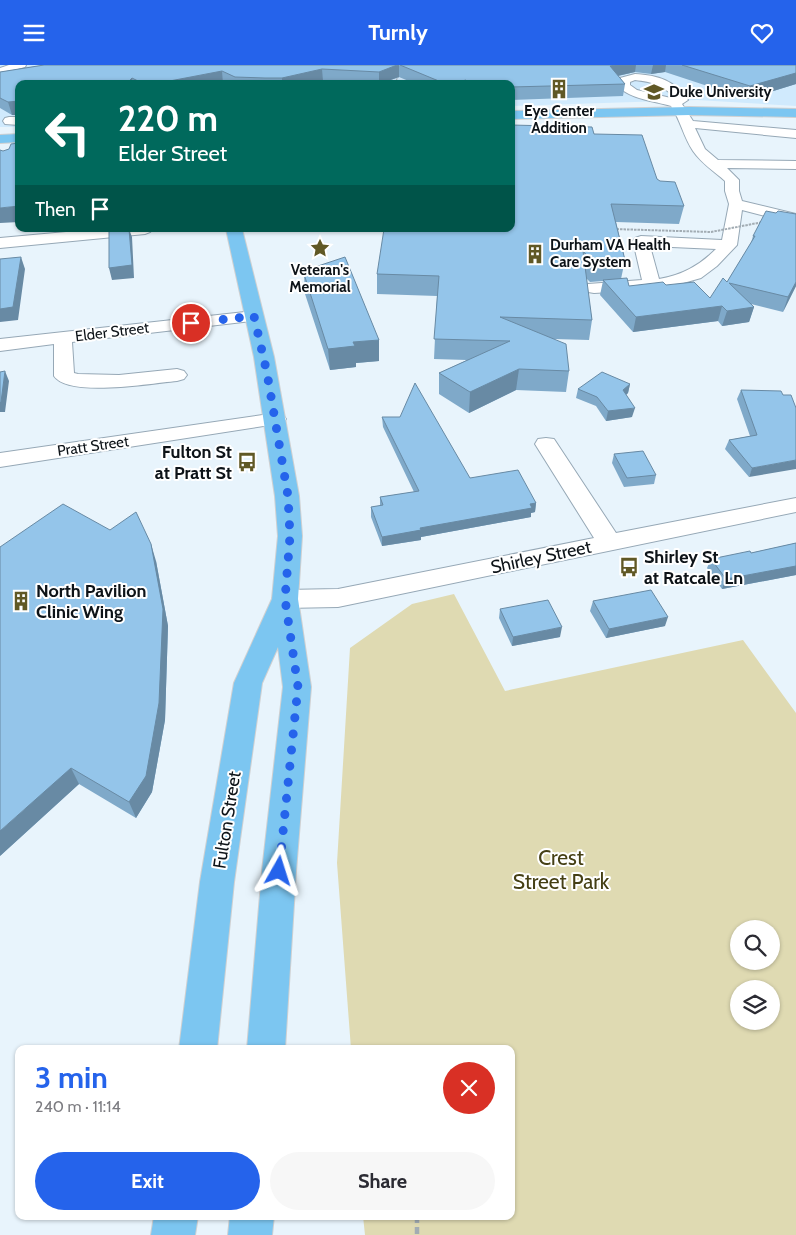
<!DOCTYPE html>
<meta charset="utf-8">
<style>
body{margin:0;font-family:Cabin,sans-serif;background:#f7f7f7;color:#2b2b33;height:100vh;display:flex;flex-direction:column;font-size:19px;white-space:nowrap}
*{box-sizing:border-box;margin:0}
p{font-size:16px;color:#7c7c81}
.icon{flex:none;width:28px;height:28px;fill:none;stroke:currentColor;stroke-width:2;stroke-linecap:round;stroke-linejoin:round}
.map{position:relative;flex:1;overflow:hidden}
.details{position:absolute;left:15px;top:980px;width:500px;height:175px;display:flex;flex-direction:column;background:#fff;border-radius:10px;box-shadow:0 1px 4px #0004}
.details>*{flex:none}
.hud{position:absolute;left:15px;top:15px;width:500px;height:152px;border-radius:10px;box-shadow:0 1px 4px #0004;background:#00695c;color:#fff;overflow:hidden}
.fabs{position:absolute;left:730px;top:855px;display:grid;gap:10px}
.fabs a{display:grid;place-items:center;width:50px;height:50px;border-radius:50%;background:#fff;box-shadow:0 1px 4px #0004;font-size:25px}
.pin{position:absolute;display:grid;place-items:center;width:42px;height:42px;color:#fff;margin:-21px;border:2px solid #fff;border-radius:50%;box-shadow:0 1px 5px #0007}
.me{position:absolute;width:55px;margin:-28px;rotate:6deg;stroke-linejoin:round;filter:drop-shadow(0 0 4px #0008)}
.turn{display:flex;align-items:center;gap:18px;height:105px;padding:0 20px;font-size:22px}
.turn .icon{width:65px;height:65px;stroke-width:2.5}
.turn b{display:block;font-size:35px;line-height:42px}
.then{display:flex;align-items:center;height:48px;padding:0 20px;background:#0003;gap:10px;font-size:19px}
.round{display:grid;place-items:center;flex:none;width:52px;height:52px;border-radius:26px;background:#f7f7f7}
.head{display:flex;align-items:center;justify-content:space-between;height:85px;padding:0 20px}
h1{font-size:30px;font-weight:700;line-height:38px;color:#2563eb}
.cta{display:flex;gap:10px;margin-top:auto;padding:10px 20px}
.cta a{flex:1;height:58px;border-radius:30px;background:#2563eb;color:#fff;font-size:20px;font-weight:700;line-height:58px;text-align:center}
.cta a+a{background:#f7f7f7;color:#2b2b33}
header{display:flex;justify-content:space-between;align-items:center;height:65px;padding:0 20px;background:#2563eb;color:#fff;font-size:22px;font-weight:700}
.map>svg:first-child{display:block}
</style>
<header><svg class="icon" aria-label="menu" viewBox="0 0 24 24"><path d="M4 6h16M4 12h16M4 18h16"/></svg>Turnly<svg class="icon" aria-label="heart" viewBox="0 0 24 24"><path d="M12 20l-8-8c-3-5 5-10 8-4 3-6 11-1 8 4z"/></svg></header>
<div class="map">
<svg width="796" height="1170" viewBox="0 0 796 1170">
<rect width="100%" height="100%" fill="#e8f4fc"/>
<path fill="#d0eafd" d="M0,0H796V41L697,35L511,41V19H19V62H0Z"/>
<path fill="#dfdab2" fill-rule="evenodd" d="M454,529L505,626L743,575L796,648V1170H365L363,1151H511V984H351L337,798L350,583L412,539ZM739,864H771V896H739ZM739,924H771V956H739Z"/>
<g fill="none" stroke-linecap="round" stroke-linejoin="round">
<defs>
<path id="minor" d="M9,0H26L25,2L0,9V3Z
M635,9C658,10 675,16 688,35L682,39L693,56L796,65V73L695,63L705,84L718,95L796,96V104L727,103L739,115V126L742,136L796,149V159L742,145L737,180L717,201L701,213L662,224L594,228L588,227L585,223L588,219L642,215L633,176L635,173L641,171L722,175L729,139L725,126V116C715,107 701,98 693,86C683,71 681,56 671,41C654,36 630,34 618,21L620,13ZM635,15C652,17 665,20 675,34L637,25L630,20V17ZM650,181L716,184C699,201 682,210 659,214Z
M9,52H19V60L5,59L3,56L5,53Z
M99,164H153L150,167L145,169L0,183V173Z
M254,246L260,247L263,251L260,255L72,277L74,308L78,309L119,310L177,304L184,306L187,310L184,314L177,316C152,318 69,333 54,311V279L0,286V274Z
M276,348L283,350L286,354L283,358L0,402V388Z
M546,373L554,374L616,468L796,433V447L338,542L285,543L276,541L272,534L276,527L285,525L338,524L594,473L535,379L538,374Z"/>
<path id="major" d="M690,42L796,44V52L690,50L511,54V46Z
M19,69V77L0,78V70Z
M226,164H242L274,292L299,431L302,471L298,534L311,622L296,806L285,984H247L262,806L283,622L278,582L262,618L234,817L217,984H179L200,817L234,618L272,534L278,471L275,431L254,292Z
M154,1151H198L195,1170H151Z
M230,1151H274L272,1170H228Z"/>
</defs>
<use href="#minor" stroke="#96a8b6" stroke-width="2"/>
<use href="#major" stroke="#cfd0d1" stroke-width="2"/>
<path stroke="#a2acb3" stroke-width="1" stroke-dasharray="2.5 1" stroke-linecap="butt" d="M396,19L397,13L400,11"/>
<path stroke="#a2acb3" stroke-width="2" stroke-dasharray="2.5 1" stroke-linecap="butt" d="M268,164H270"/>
<path stroke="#a2acb3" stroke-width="4.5" stroke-dasharray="7 4" stroke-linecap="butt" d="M417,1151V1170"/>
<use href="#minor" fill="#fff" fill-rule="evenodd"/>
<use href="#major" fill="#7cc6f1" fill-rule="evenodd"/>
<path stroke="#a2acb3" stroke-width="2" stroke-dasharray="2.5 1" stroke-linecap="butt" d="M613,164L711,167L763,157"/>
</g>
<path fill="#7fa9c9" d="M43,0H796V19L747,34L665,7L651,9L635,7L618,11L625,19L623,31L511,35V19H416L399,12L380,19L323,16L310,19H19V50H12L0,43V7Z
M594,69L657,114L684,141L679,159L616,157L625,195L621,214L629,221L666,220L710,233L727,217L751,178L753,171L776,148L796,149V221L783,247L751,239L754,242L749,257L722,261L718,256L633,267L600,230L603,216L590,217L586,213L592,255L589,275L554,274L569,306L566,327L516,325L469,348L439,329V308L467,295L434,294L437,231L377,229V209Z
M304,209L379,275V296L356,298V302L330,305L305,229Z
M630,319L628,328L626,330L632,352L606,356L596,341L576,333L578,324Z
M741,325L783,330L749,412L725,384L729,375L750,371L737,334Z
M382,352L470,413L536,438L535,447L531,448V452L421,472V475L382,481L371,452V442L380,441V432L414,427L383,362Z
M614,389L656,410L654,419L624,422L612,398Z
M796,478V510L722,524L707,503L711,494L751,488Z
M156,496L168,561L165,655L152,727L136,753L79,719L0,791Z
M593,536L665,561L606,573L590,546Z
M500,544L560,572L512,581L499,553Z"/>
<path fill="#688aa4" d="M397,0H399V12L379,19V7Z
M615,0H636L635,7L608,13L610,1Z
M653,0H666L665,7L651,9Z
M322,4L323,16L310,19H282V13Z
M222,6L223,19H154Z
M796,8V19L747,34L750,21Z
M132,13L133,19H126Z
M466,15L465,19H450Z
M19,36V50H12L8,37Z
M19,141V157L0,158V143Z
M129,164L132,172L134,213L112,215L109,203Z
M21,192L25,204L18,255L0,257V244Z
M796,217V221L783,247L788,232Z
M722,241L718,256L633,267L636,252Z
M754,242L749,257L722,261L727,246Z
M379,275V296L356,298V302L330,305L328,284L353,277Z
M519,304L516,325L469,348L470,327Z
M5,306L9,316L5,347H0V338Z
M630,319L628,328L621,334L623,325Z
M635,343L632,352L606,356L608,346Z
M796,395V404L749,412L752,403Z
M536,438L535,447L531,448V452L421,472V475L382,481V472L420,463Z
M151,479L156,496L168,561L165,655L152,727L136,753L129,737Z
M796,501V510L722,524L726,514Z
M668,552L665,561L606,573L609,564Z
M562,562L560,572L512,581L513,572Z
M71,703L79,719L0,791V766Z"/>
<path fill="#94c5ea" stroke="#688aa4" d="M44,0H397L379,7L322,4L282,13H265L235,12L222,6L154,19H144L132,13L126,19H19V36L8,37L0,33V7Z
M400,0H615L610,1L625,19L511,22V19H467L466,15L450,19H446Z
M682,0H796V8L750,21Z
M511,60L592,62L594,69L642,70L657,114L660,116L675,117L684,141L611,139L625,195L593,197L583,186L592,255L500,252L566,279L569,306L519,304L470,327L439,308L510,276L434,274L439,211L377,209L384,164H511Z
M19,78V141L0,143V85L3,86L9,84L11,79Z
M766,146L776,148L778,146L796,149V217L788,232L729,218L754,242L727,246L722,241L636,252L603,215L627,213L629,221L663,217L666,220L694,217L710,233L723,213L727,217L755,171H753Z
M109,164H129L132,200L109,203Z
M21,192L13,242L0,244V194Z
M345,192L379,275L353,277L355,281L328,284L304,209L310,208L312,203Z
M5,306L1,337L0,338V307Z
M602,307L630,319L623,325L635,343L608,346L597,332L578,324Z
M415,318L470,413L518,405L536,438L530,439L532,443L420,463L421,465L382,472L371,442L383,440L380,432L419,426L382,352H400Z
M741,325L781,326L783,330H791L796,343V395L752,403L729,375L757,370Z
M643,386L656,410L627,413L614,389Z
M63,439L110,465L136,447L151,479L163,544L159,638L146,711L129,737L71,703L0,766V482Z
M796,478V501L726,514L711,494L750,486L751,488Z
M651,525L668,552L609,564L593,536Z
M548,535L562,562L513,572L500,544Z"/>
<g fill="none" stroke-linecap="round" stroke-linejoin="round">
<path stroke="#2563eb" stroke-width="9" stroke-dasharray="0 16.2" d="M191,258L254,251L267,308L288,431L290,471L285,534L298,622L279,806"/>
</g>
<defs>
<symbol id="building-bare" viewBox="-9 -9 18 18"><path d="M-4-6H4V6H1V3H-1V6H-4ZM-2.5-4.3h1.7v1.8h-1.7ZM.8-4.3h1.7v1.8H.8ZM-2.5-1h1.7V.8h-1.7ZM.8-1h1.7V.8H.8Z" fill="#605825" stroke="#fff" stroke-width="2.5" paint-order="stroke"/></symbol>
<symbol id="university-bare" viewBox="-9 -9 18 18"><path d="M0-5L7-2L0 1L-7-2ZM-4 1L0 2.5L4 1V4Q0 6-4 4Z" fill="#605825" stroke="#fff" stroke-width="2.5" paint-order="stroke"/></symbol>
<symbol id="sight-bare" viewBox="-9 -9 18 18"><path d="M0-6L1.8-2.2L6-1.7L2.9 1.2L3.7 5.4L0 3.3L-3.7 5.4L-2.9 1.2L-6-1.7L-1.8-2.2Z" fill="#605825" stroke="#fff" stroke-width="2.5" paint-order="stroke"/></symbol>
<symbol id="bus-bare" viewBox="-9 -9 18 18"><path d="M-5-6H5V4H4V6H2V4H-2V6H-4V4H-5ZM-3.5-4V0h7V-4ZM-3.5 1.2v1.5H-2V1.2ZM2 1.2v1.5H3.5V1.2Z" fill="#605825" stroke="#fff" stroke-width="2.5" paint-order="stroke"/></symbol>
</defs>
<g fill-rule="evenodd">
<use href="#building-bare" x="545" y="10" width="28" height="28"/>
<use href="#university-bare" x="640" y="13" width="28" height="28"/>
<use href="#sight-bare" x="306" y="169" width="28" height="28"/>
<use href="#building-bare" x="521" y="175" width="28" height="28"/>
<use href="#bus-bare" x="233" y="383" width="28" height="28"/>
<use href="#bus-bare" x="615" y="488" width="28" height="28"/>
<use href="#building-bare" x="7" y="522" width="28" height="28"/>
</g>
<g text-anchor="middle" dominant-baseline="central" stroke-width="4" stroke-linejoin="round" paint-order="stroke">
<g font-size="15" font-weight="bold" fill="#0d1318" stroke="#fff" text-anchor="start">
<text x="669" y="27">Duke University</text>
<text x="559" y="46" text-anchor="middle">Eye Center<tspan x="559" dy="17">Addition</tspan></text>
<text x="550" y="180">Durham VA Health<tspan x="550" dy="17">Care System</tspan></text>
<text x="320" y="205" text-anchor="middle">Veteran's<tspan x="320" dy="17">Memorial</tspan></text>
</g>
<g font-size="15" fill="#0d1318" stroke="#fff">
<text transform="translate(112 267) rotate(-7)">Elder Street</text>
<text transform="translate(93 381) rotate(-8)">Pratt Street</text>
</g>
<g font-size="18" font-weight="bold" fill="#0d1318" stroke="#fff" text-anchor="start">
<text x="232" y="387" text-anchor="end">Fulton St<tspan x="232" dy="21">at Pratt St</tspan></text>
<text x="644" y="492">Shirley St<tspan x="644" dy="21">at Ratcale Ln</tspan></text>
<text x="36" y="526">North Pavilion<tspan x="36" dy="21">Clinic Wing</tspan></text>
</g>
<g font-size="18" fill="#0d1318" stroke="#fff">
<text transform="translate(541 492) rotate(-12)">Shirley Street</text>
<text transform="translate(227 755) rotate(-81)">Fulton Street</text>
</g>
<g font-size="21" fill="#453f14" stroke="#fff">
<text x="561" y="792">Crest<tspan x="561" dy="24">Street Park</tspan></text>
</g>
</g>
</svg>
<div class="fabs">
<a><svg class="icon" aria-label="search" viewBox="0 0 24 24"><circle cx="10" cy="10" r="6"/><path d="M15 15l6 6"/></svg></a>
<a><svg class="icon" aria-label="layers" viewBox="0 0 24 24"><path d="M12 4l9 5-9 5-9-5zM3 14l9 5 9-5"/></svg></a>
</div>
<div class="pin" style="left:191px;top:258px;background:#d93025"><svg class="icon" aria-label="arrive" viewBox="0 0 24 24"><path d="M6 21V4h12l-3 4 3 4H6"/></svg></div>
<svg class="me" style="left:279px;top:806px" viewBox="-20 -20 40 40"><path d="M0-17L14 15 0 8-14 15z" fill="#2563eb" stroke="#fff" stroke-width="4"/></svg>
<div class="hud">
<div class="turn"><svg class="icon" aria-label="left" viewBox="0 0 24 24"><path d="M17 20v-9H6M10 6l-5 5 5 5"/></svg><div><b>220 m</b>Elder Street</div></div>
<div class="then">Then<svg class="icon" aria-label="arrive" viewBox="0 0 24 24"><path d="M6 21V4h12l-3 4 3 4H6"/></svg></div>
</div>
<section class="details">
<div class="head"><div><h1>3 min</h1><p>240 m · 11:14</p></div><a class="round" style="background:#d93025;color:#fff"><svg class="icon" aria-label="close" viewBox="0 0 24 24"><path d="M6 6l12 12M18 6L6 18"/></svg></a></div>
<div class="cta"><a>Exit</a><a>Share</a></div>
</section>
</div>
